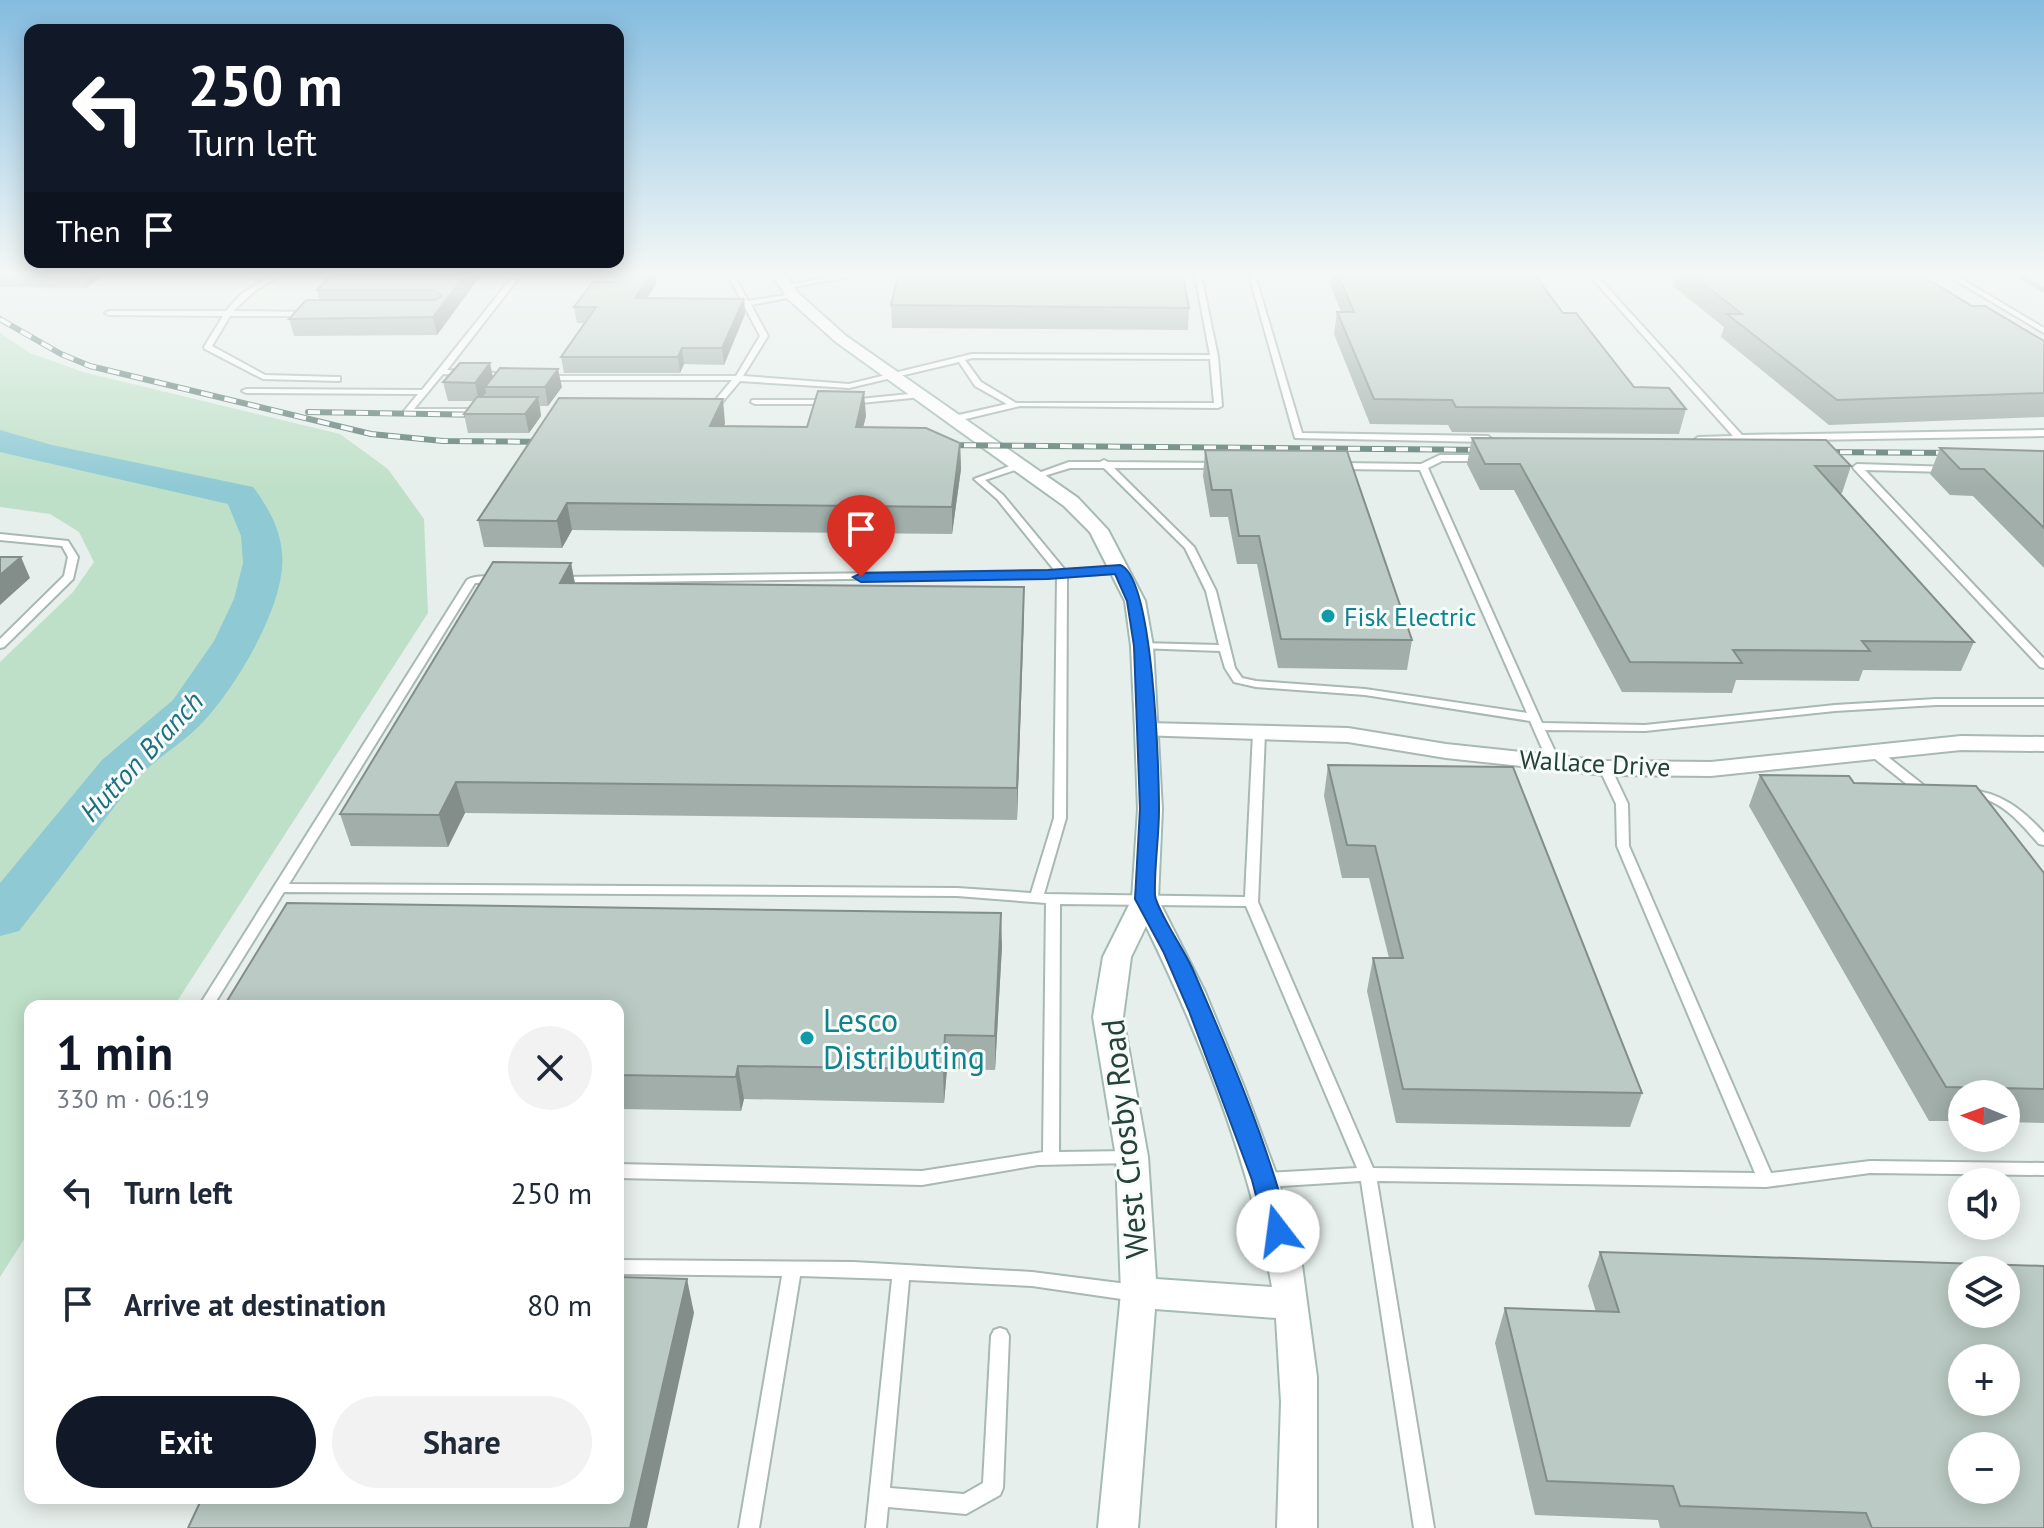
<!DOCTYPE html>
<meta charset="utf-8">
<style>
body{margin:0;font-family:"PT Sans",sans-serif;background:#f2f2f3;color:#1f2937;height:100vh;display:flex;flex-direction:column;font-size:30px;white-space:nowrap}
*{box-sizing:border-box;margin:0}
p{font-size:26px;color:#747a83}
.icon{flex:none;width:44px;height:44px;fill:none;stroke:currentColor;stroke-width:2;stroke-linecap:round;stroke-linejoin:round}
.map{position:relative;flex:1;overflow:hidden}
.sheet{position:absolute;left:24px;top:1000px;width:600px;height:504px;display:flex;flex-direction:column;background:#fff;border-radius:16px;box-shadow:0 4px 20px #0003}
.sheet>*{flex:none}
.hud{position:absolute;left:24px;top:24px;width:600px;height:244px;border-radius:16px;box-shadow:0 4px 20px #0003;background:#111827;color:#fff;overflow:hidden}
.needle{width:52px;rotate:271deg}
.buttons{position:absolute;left:1948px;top:1080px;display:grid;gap:16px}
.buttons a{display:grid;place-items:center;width:72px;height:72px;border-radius:50%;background:#fff;box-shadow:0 4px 20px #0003;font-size:40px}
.pin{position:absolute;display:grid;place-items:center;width:68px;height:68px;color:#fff;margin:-82px -34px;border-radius:50% 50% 50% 0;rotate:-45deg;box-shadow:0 0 8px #0007}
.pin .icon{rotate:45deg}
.me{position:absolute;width:88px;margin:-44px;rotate:345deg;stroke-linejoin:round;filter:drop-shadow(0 0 6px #0008)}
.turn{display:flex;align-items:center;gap:28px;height:168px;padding:0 32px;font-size:36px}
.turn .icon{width:104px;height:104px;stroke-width:2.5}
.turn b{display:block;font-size:56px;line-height:68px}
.then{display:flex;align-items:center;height:76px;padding:0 32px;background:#0003;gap:16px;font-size:30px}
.round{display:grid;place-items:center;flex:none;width:84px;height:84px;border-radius:42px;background:#f2f2f3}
.head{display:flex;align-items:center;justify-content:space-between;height:136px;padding:0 32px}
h1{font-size:48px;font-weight:700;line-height:60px;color:#111827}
.primary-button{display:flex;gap:16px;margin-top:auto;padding:16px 32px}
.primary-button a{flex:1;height:92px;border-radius:48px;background:#111827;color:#fff;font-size:32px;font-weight:700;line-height:92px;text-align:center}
.primary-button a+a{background:#f2f2f3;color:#1f2937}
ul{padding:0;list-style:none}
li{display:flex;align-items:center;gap:24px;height:112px;padding:0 32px}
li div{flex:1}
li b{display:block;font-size:30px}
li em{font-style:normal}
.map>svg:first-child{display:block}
</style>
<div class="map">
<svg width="2044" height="1528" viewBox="0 0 2044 1528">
<rect width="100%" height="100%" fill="#e6efeb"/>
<path fill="#bfe0c8" d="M0,333L30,353L83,372L340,434L388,469L424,519L428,613L174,1006H30V1230L0,1277V662L73,592L94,562L79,532L50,514L0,507Z"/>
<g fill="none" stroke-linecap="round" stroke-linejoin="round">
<path stroke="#8ec9d4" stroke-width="5" d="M2019,275L2044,290"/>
<path fill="#8ec9d4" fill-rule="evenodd" d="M0,430L52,445L253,487C268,507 280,528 282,553C287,603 237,685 204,721C183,744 155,758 135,781C95,830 58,882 19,931L0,936V883L102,760L173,700L214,641L234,599L243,563L241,536L228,504L4,453L0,452Z"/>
<defs>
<path id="lane" d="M272,275H281L256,290L233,311L309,312L313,314L312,316H230L212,346L265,375L337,377H340V381L263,379L205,349L204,347L223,316L109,315L105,313L109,311H226L241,294Z
M514,275H521L447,370L510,374L514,376L513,378L443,374L414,409H481L485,411L484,413H405L404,411L418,394L246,393L242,391L246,389L422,390Z
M728,275H734L748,301L793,294L797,296L751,305L768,336L743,376L849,384L972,354L1210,355L1195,275H1201L1218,357L1222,406L1218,408L1020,406L953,422L949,419L950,417L1007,404L975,386L959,362L849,388L740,381L714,412H711L707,410L732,380H545L541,378L545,376H736L760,336ZM972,358L1210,359L1214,403H1016L981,382L965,360Z
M843,275H859L786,288L783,286Z
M1249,275H1255L1302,433L1488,436L1492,439L1488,442L1295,438Z
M1589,275H1596L1742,435L2044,430V436L1695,442L1694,440L1698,437L1733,436Z
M1947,275H1955L2044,328V333Z
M919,393L923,395L922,397L850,404L846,402L850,400Z
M752,400H832L836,402L832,404H755L751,402Z
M1440,455H1482L1486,458L1482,461H1442L1428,468L1542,723L1645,725L1835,705L1936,699H2044V705H1936L1835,711L1645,731L1545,730L1560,762L1554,766L1548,762L1530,721L1365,695L1256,687L1234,682L1225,668L1220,651L1138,648L1137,646L1138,644L1142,643L1219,645L1206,591L1185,548L1104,468H1070L1037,478L1033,475L1069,462H1100L1104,460L1108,462L1224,463V467L1221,468H1114L1194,547L1216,591L1235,668L1242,678L1256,681L1365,689L1527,713L1420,470L1339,469L1335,466L1339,463L1421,464Z
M1021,462L1024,463V467L985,480L1003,495L1065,570L1120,567L1125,570L1120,573L1067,576L1066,818L1044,894L1245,897L1253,733L1255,731H1263L1265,733L1258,902L1373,1168L1755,1173L1617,846L1616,804L1599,768L1605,764L1611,768L1628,804L1629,846L1771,1173L1870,1161L2044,1163V1175L1870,1173L1766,1187L1377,1181L1434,1528H1414L1361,1181L1264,1187L1258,1185L1256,1180L1258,1175L1264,1173L1357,1168L1246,906L1060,904L1059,1152L1132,1151L1138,1152L1140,1157L1138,1162L1132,1163L1038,1165L922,1185L618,1178V1164L922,1171L1043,1152L1046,903L957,896L284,892L213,1006H199L467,580C475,575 494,575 502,580L497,583H475L289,884L957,888L1031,893L1054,818L1057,576L560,583L555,580L560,577L1055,571L997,499L974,479Z
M1857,464L1952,467V471L1949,472L1865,470L2044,659V668L2040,667L1854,469L1853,467Z
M0,534L68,541L78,557L73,579L4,647L0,648V639L64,576L68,557L62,546L0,540Z
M1874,748L1878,749L1931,791L1933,794L1931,797H1923L1870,755L1868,752L1870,749Z
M1965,789C2000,792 2021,808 2044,833V845L2039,844C2023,826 2006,804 1981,798C1974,797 1967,797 1961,796L1959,793Z
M618,1260L853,1262L1032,1272L1135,1285L1141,1288L1144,1293L1141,1298L1135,1301L1032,1286L909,1280L890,1488L964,1494L983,1483L991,1336L994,1330L1000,1328L1006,1330L1009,1336L1003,1488L1000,1495L966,1514L888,1507L886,1528H866L892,1279L800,1276L759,1528H739L782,1276L618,1274Z"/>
<path id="street" d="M1147,723L1348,728L1446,744L1605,761L1711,762L1961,736L2044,737V751L1961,750L1711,776L1605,775L1446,758L1348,742L1139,735L1135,730L1139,725Z"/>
<path id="secondary" d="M772,275H786L798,293L846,336L1078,498L1108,530L1145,601L1153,646L1162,809L1158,899L1205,992L1244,1087L1277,1176L1302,1265L1317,1377V1528H1277L1281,1402L1276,1318L1155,1309L1138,1528H1098L1121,1293L1116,1157L1093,1017L1103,957L1132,899L1138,809L1135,730L1131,646L1125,601L1090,532L1064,506L836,342L788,299ZM1146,926C1201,1039 1250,1163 1272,1287L1156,1279L1148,1157L1123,1017L1131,957Z"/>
</defs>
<use href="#lane" stroke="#a8b8b2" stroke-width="4"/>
<use href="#street" stroke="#a8b8b2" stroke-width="4"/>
<use href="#secondary" stroke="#a4bbb3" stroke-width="4"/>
<use href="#lane" fill="#fff" fill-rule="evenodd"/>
<use href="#street" fill="#fff" fill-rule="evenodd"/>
<use href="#secondary" fill="#fff" fill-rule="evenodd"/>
<defs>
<path id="rail" d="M0,319L61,354L90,366L371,434L443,441L552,442
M308,412L488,415
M940,445L1492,450
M1816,452L1960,453"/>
</defs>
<use href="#rail" stroke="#5f7d75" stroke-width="6"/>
<use href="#rail" stroke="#f7fbf9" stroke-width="4" stroke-dasharray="12" stroke-linecap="butt"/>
</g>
<path fill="#a1aea9" d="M0,275H105L86,288L0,287Z
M331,275H481L437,335L294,336L289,319L319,300L317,290Z
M619,275H655L656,284L647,298L744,299L745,314L724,365L684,364L680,373H564L561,357L585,323H577L574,307L614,282Z
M1331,275H1535L1563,313L1634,387L1686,409L1679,434L1452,432L1448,425L1370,424L1334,334L1337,312H1341L1330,284Z
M1675,275H1921L1972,306L2044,341V417L1829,425L1721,337L1724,327L1673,286Z
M891,305L1189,308L1188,330L892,328Z
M493,376L562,387L548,406H540L541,416L529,433H468L464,414L474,401H448L443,382Z
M866,416L863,427L960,443L961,469L952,534L572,530L562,548L484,547L478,520L725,423L724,426L807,427Z
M1472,438L1851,466L1842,493H1839L1974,642L1961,671L1863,670L1859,681L1736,680L1732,693L1622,692L1514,490H1480L1467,464Z
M1940,448L2044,451V568L1973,496L1950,495L1930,474Z
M1205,450L1412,640L1407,670L1278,668L1257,564H1237L1228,517H1210L1203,476Z
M571,563L575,583L1024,587L1017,820L465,813L448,847L351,846L340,814Z
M1328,765L1642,1093L1630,1127L1396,1123L1367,991L1373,958H1389L1369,878H1342L1324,796Z
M1760,775L1854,783L2044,873V1123L2006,1122V1094H1962V1121H1929L1749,806Z
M1002,946L995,1070L947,1069L944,1103L744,1099L741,1111L618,1109V1006Z
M1600,1252L2044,1528H1660L1658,1520L1535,1515L1495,1343L1505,1308L1596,1312L1588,1286Z"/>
<path fill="#838d89" d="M82,275H105L86,288Z
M465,275H481L437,335L433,317Z
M650,275H655L656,284L637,313L635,298Z
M744,299L745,314L724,365L722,348Z
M682,348L684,364L680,373L678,357Z
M490,363L494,382L485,387L486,393L479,401L475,383Z
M558,369L562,387L548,406L545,387Z
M864,392L866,416L857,452L856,427Z
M538,397L541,416L529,433L525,414Z
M723,399L725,423L714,450L710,426Z
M960,443L961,469L952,534V507Z
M567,503L572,530L562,548L557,521Z
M21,557L30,578L0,605V575Z
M571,563L576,591L560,583Z
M1024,587V616L1017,820V788Z
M456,782L465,813L448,847L439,815Z
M1001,913L1002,946L995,1070V1036Z
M945,1035L947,1069L944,1103L943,1069Z
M738,1066L744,1099L741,1111L736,1077Z
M687,1279L694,1313L647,1528H630Z"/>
<path fill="#bbcac4" stroke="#838d89" stroke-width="2" fill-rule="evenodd" d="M331,275H465L433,317L289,319L306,300H435L442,296L435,290H317Z
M619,275H650L635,298L744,299L722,348H682L678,357H561L596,307H574L593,282H614Z
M898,275H1183L1189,308L891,305Z
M1338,275H1535L1563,313H1576L1634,387L1669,388L1686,409L1456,407L1452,400L1374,399L1337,312H1354Z
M1692,275H1921L1972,306H1985L2044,341V393L1837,400L1727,314H1742Z
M460,363H490L475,383L443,382Z
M500,368L558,369L545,387H485Z
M818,391L864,392L856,427L926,428L960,443L952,507L567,503L557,521L478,520L559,398L723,399L710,426L807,427Z
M477,397H538L525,414H464Z
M1472,438L1826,440L1851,466H1815L1974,642L1862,641L1870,651L1733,650L1742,663L1630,662L1520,464H1485Z
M1940,448L2044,451V528L1984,469H1960Z
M1205,450L1347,451L1412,640L1281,639L1259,536H1239L1231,490H1212Z
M0,557H21L0,575Z
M493,562L571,563L560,583L1024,587L1017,788L456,782L439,815L340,814Z
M1328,765L1513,767L1642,1093L1403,1089L1373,958H1403L1375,846L1347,845Z
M1760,775L1849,776L1854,783L1976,786L2044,873V1089L1946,1087Z
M287,903L1001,913L995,1036L945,1035L943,1069L738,1066L736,1077L618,1075V1006H224Z
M1600,1252L2044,1266V1528H1872L1866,1513L1680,1506L1673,1486L1547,1481L1505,1308L1619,1312ZM1962,1270H2006V1314H1962ZM1962,1358H2006V1402H1962ZM1962,1446H2006V1490H1962Z
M618,1277L687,1279L630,1528H188L202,1498H618Z"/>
<linearGradient id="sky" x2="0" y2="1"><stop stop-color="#84bce0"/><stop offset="0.56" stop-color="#f4f8f6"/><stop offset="1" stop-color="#f4f8f6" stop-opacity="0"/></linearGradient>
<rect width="2044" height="489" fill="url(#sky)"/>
<path fill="#1a73e8" stroke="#114b97" stroke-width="2" d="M1120,565C1154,576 1159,773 1159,810C1159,838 1154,867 1155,895C1156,909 1186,953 1193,970C1230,1055 1267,1141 1290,1231L1287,1238L1278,1241L1269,1238L1265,1231L1252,1180L1189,1011L1164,953L1135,899L1140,809L1134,646L1127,601L1115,574L1048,579L861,582L853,577L861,573L1048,570Z"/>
<g fill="#0f9aa8" stroke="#f7fbf9" stroke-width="3">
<circle cx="1328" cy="616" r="8"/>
<circle cx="807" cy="1038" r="8"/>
</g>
<g text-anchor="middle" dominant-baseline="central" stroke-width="6" stroke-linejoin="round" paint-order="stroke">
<g font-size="26" fill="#0d838f" stroke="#f7fbf9" text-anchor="start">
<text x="1344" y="616">Fisk Electric</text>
</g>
<g font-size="26" fill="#24423a" stroke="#f7fbf9">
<text transform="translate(1595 763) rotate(3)">Wallace Drive</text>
</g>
<g font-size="28" font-style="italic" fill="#1c6f80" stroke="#f7fbf9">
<text transform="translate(141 756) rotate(-47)">Hutton Branch</text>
</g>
<g font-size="32" fill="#0d838f" stroke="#f7fbf9" text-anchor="start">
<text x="823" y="1020">Lesco<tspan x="823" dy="37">Distributing</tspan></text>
</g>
<g font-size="32" fill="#24423a" stroke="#f7fbf9">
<text transform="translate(1124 1139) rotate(-96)">West Crosby Road</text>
</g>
</g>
</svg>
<div class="buttons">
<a><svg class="needle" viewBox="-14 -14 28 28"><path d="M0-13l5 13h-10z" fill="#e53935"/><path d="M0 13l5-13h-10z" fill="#747a83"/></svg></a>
<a><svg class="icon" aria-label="sound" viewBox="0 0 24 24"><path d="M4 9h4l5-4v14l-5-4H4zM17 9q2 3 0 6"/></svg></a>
<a><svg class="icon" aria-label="layers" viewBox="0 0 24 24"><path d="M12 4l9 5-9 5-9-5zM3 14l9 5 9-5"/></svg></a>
<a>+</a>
<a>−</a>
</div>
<div class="pin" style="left:861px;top:577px;background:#d93025"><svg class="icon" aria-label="arrive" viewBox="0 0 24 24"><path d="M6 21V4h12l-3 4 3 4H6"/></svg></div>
<svg class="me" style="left:1278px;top:1231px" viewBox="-20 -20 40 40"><circle r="19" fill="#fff"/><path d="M0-13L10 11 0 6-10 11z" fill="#1a73e8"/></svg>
<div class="hud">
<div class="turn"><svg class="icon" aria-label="left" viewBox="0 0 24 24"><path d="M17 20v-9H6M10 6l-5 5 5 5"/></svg><div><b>250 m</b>Turn left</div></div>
<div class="then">Then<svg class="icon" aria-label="arrive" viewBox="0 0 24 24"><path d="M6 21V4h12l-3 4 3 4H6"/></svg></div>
</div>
<section class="sheet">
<div class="head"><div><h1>1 min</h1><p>330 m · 06:19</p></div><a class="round"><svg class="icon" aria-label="close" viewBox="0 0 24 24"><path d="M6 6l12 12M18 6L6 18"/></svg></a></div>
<ul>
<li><svg class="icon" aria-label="left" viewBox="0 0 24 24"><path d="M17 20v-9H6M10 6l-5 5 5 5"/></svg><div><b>Turn left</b></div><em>250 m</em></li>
<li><svg class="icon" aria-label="arrive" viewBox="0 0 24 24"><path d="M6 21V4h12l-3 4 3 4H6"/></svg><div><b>Arrive at destination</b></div><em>80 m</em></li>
</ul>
<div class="primary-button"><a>Exit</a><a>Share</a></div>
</section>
</div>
